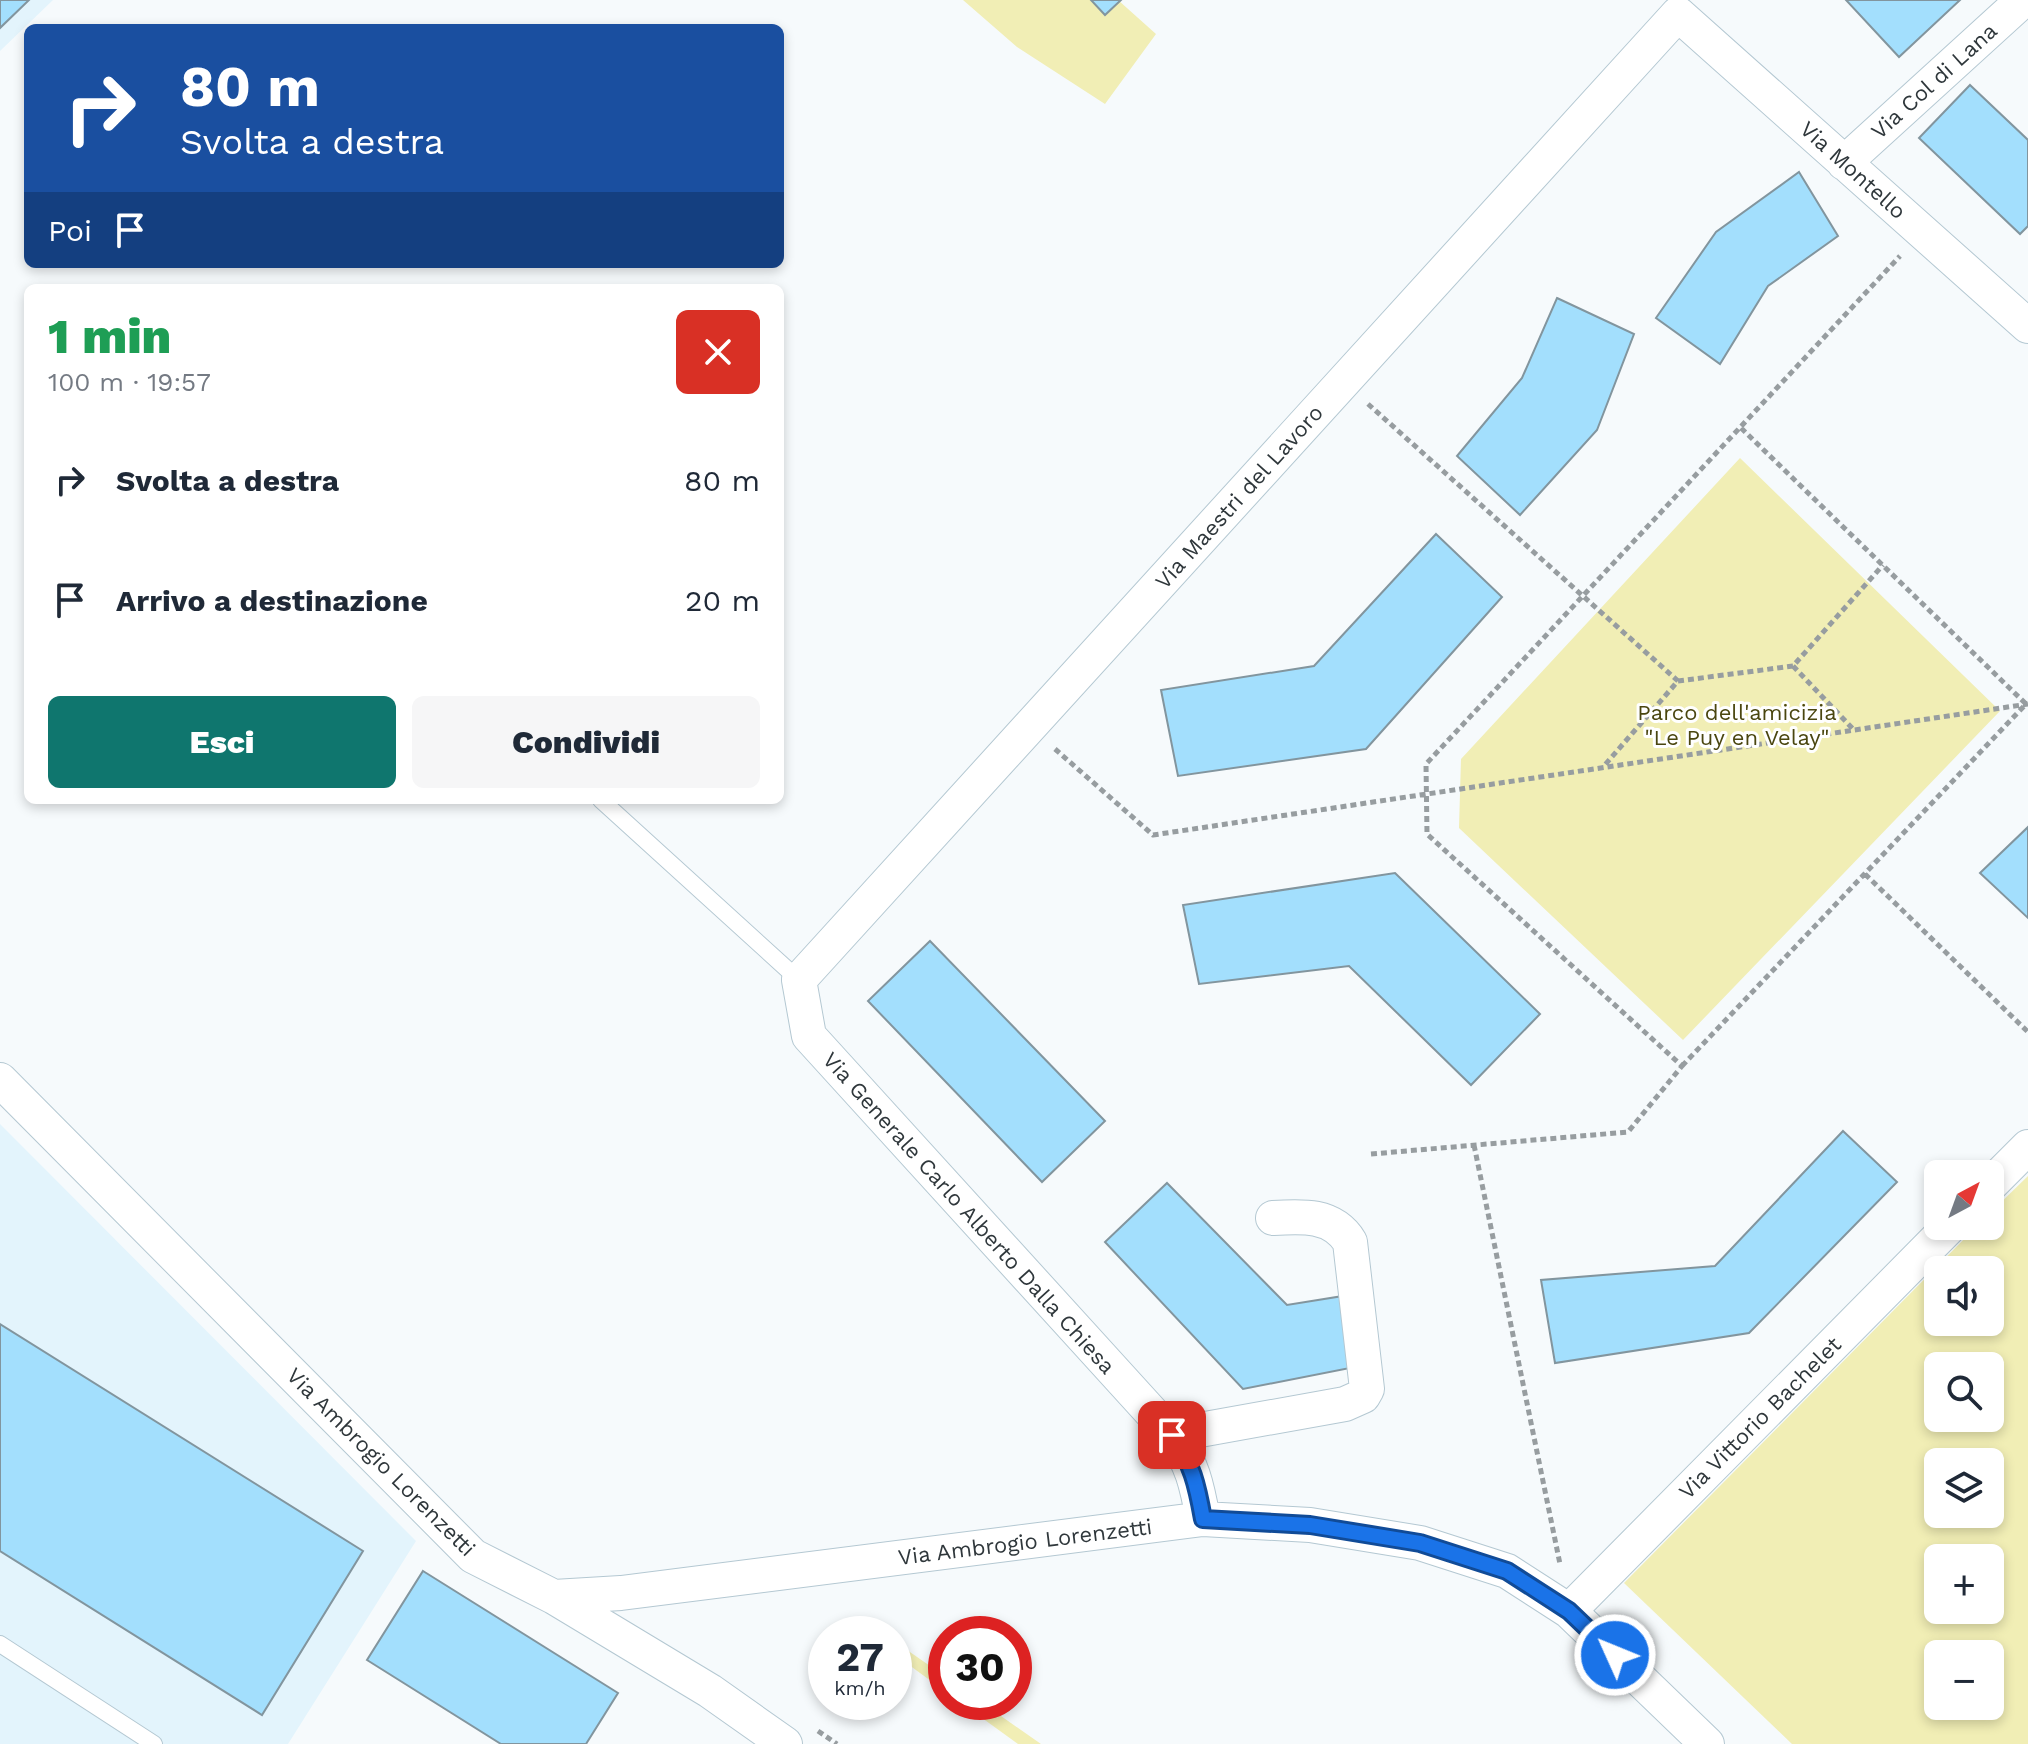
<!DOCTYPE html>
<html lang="it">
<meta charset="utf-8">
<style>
body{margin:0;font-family:"Work Sans",sans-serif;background:#f6f6f7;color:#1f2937;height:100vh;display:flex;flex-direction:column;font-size:30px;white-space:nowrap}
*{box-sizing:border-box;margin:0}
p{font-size:26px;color:#747a83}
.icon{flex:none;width:44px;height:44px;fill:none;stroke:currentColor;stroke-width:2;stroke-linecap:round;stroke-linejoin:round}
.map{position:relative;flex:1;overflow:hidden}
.drawer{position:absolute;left:24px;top:284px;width:760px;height:520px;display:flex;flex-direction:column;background:#fff;border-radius:12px;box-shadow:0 4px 12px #0003}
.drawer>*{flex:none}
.hud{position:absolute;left:24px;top:24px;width:760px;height:244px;border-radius:12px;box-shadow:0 4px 12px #0003;background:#1a4fa0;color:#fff;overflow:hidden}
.needle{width:52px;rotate:41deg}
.tools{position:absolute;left:1924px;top:1160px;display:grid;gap:16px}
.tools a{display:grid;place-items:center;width:80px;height:80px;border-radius:12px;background:#fff;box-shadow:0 4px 12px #0003;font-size:40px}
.speed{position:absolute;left:808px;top:1616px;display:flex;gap:16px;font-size:40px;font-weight:700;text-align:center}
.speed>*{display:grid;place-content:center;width:104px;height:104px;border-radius:50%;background:#fff;box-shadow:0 4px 12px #0003;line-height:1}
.speed small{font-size:20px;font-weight:400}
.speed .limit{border:12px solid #d22;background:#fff;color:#111}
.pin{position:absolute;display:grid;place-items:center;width:68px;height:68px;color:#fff;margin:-34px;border-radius:16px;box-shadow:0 4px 12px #0006}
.me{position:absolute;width:88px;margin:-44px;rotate:314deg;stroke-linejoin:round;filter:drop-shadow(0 0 6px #0008)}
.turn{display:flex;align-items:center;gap:28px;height:168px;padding:0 24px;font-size:36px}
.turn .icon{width:104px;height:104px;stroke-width:2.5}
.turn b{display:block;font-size:56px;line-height:68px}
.then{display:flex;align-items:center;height:76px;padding:0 24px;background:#0003;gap:16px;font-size:30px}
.round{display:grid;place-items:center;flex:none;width:84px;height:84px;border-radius:12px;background:#f6f6f7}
.overview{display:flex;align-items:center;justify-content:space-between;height:136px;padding:0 24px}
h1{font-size:48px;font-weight:800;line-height:60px;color:#1e9e55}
.primary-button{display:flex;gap:16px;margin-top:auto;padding:16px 24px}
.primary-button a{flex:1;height:92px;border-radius:12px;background:#0f766e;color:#fff;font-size:32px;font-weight:800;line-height:92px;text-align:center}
.primary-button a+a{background:#f6f6f7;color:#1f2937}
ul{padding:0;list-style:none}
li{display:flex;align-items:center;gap:24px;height:120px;padding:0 24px}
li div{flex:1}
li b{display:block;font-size:30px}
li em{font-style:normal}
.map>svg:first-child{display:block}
</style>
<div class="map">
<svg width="2028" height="1744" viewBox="0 0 2028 1744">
<rect width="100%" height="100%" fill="#f6fafc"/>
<path fill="#e3f4fc" d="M0,0H53L0,51Z
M0,1124L416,1541L288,1744H0Z"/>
<path fill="#f1eeb5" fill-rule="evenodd" d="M963,0H1118L1156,34L1105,104L1017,47Z
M1740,458L2000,711L1683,1040L1459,828L1461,759Z
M2028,1176V1744H1792L1624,1583L1977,1226H1990V1213ZM1938,1270H1990V1322H1938ZM1938,1366H1990V1418H1938ZM1990,1462V1514H1938V1462ZM1938,1558H1990V1610H1938ZM1938,1654H1990V1706H1938Z
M894,1641L946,1677V1692L894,1654Z
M960,1702H981L1041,1744H1018Z"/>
<path fill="#a3dffd" stroke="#82959e" stroke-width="2" d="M0,0H29L0,28Z
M1091,0H1121L1105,15Z
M1846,0H1960L1899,57Z
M1970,85L2028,140V226L2020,234L1919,138Z
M1799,172L1838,236L1768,286L1720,364L1656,318L1716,232Z
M1557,298L1634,334L1597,430L1520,515L1457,456L1522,378Z
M1436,534L1502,597L1366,749L1178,776L1161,690L1314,666Z
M2028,827V918L1980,873Z
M1395,873L1540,1014L1471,1085L1349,966L1199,984L1183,905Z
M930,941L1105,1121L1042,1182L868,1001Z
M1843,1131L1897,1182L1749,1333L1555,1363L1541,1280L1715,1266Z
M1167,1183L1287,1305L1343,1296L1350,1368L1243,1389L1105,1242Z
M0,1324L363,1551L262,1715L0,1551Z
M423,1571L618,1693L586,1744H501L367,1660Z"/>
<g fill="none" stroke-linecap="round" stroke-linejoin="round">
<defs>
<path id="service" d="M601,800L799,980
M0,1644L154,1744"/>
<path id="minor" d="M1844,163L2023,0
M0,1080L473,1556L554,1597L621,1593L1203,1519L1310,1525L1420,1543L1507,1571L1569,1611L1707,1744
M1990,1185L2028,1147
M1172,1435L1345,1404L1363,1396L1367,1389L1350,1242C1333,1214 1302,1216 1273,1218
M1203,1519C1197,1485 1192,1463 1172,1435L809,1036L799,980L1678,14L2028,326
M554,1597L710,1691L785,1744
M1569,1611L1950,1226"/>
</defs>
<use href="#service" stroke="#b4c8d2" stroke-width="18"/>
<use href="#minor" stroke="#b4c8d2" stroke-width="36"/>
<path stroke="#979da0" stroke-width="5" stroke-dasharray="6 4" stroke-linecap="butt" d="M1368,404L1678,681L1603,767
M1793,666L1853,729
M1678,681L1793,666L1883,565
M1055,749L1153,835L2028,704
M1865,874L2028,1032
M1682,1066L2026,704L1740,427
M1474,1145L1560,1564
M1371,1154L1628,1132L1682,1066L1427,834L1426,764L1900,256
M818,1731L837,1744"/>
<use href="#service" stroke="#fff" stroke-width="16"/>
<use href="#minor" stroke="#fff" stroke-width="34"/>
</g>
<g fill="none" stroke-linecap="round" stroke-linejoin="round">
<defs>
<path id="route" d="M1172,1435C1192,1463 1197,1485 1203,1519L1310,1525L1420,1543L1507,1571L1569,1611L1615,1655"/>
</defs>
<use href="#route" stroke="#114b97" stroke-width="20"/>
<use href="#route" stroke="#1a73e8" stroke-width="14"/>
</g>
<g text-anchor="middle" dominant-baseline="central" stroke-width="6" stroke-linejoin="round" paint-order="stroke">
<g font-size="22" fill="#2f373b" stroke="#fff">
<text transform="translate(1934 81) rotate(-42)">Via Col di Lana</text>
<text transform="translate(1853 170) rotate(42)">Via Montello</text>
<text transform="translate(1239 497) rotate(-48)">Via Maestri del Lavoro</text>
<text transform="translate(969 1213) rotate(48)">Via Generale Carlo Alberto Dalla Chiesa</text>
<text transform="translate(1760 1418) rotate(-45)">Via Vittorio Bachelet</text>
<text transform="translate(381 1462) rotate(45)">Via Ambrogio Lorenzetti</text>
<text transform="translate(1025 1542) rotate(-7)">Via Ambrogio Lorenzetti</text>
</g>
<g font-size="22" fill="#4a460f" stroke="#fff">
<text x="1737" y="712">Parco dell'amicizia<tspan x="1737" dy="25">"Le Puy en Velay"</tspan></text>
</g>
</g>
</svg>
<div class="tools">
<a><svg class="needle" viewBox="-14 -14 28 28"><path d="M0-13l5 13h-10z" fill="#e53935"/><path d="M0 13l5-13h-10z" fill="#747a83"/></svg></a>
<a><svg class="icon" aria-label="sound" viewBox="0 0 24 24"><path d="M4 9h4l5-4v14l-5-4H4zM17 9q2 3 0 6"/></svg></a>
<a><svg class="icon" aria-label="search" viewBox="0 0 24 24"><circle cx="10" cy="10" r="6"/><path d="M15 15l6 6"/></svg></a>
<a><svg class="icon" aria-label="layers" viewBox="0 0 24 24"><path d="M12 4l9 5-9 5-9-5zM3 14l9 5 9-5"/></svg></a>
<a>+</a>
<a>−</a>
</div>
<div class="speed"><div>27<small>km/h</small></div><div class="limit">30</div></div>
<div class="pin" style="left:1172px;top:1435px;background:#d93025"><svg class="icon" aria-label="arrive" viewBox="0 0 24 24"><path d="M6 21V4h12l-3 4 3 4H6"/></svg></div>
<svg class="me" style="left:1615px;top:1655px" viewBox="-20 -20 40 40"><circle r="17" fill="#1a73e8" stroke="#fff" stroke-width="3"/><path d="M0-11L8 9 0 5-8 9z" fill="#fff"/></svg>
<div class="hud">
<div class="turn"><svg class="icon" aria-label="right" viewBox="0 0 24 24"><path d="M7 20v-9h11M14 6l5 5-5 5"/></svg><div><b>80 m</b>Svolta a destra</div></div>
<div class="then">Poi<svg class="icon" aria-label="arrive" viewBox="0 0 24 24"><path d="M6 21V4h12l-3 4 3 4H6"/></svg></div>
</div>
<section class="drawer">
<div class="overview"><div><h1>1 min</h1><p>100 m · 19:57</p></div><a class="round" style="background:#d93025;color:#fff"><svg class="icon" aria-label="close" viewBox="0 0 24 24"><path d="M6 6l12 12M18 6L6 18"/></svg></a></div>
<ul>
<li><svg class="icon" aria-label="right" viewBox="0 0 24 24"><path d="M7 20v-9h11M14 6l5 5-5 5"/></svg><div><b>Svolta a destra</b></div><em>80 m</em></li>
<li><svg class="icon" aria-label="arrive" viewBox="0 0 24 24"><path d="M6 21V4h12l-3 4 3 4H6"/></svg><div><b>Arrivo a destinazione</b></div><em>20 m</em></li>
</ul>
<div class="primary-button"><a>Esci</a><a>Condividi</a></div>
</section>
</div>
